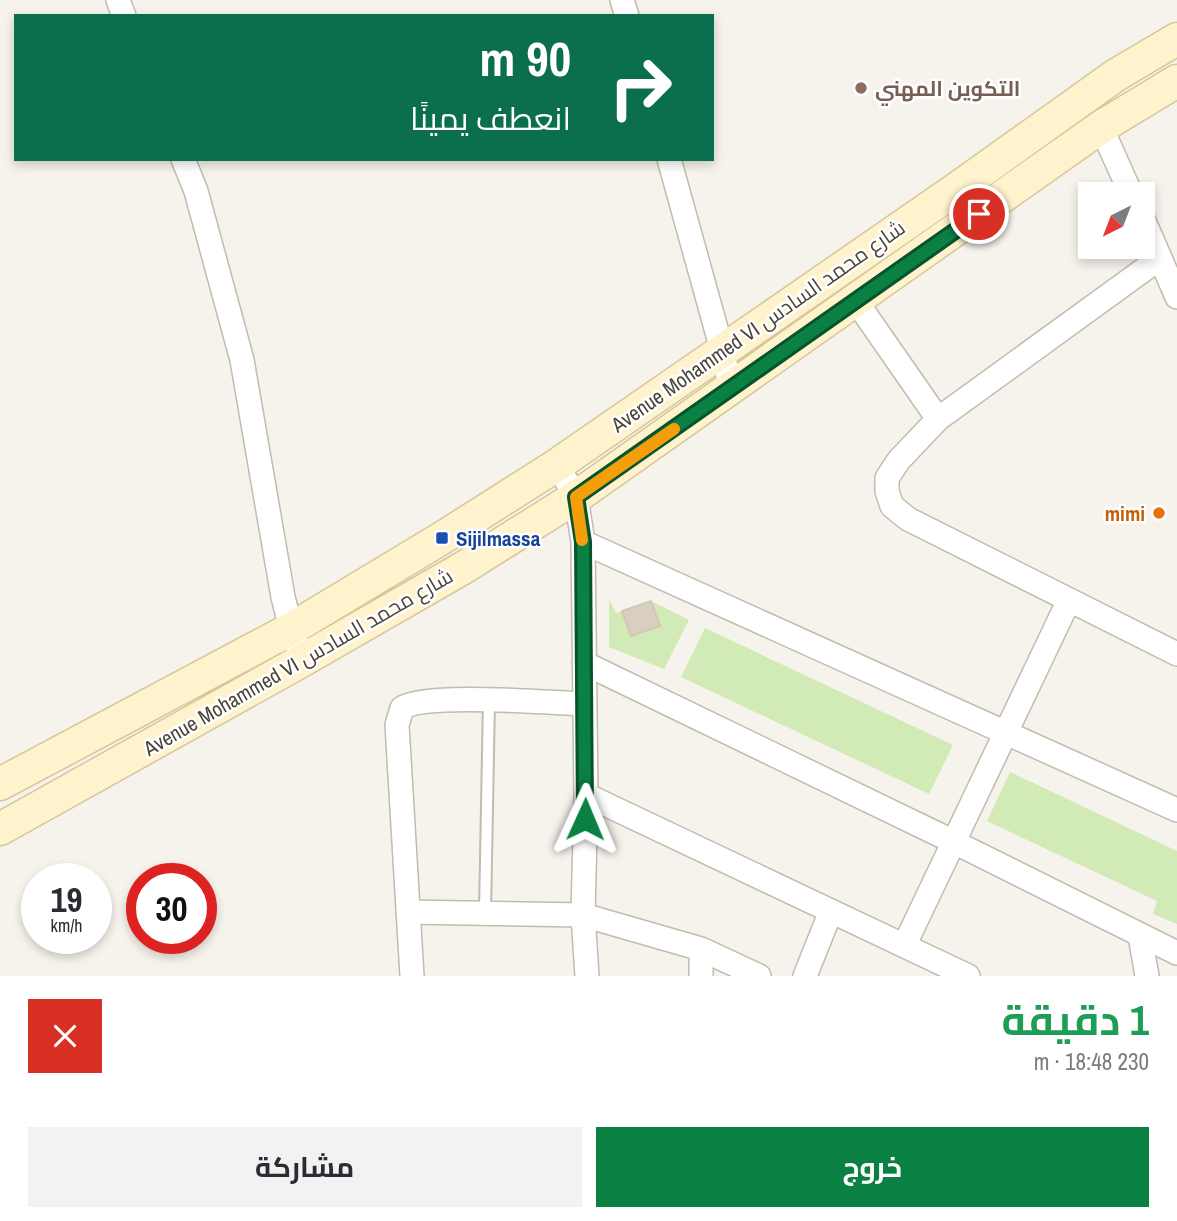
<!DOCTYPE html>
<html lang="ar">
<meta charset="utf-8">
<style>
body{margin:0;font-family:"Archivo Narrow",Cairo,sans-serif;background:#f2f2f3;color:#2b2b33;direction:rtl;height:100vh;display:flex;flex-direction:column;font-size:26px;white-space:nowrap}
*{box-sizing:border-box;margin:0}
p{font-size:23px;color:#7c7c81}
.icon{flex:none;width:38px;height:38px;fill:none;stroke:currentColor;stroke-width:2;stroke-linecap:round;stroke-linejoin:round}
.map{position:relative;height:976px;overflow:hidden;direction:ltr}
.panel{display:flex;flex-direction:column;background:#fff;flex:1}
.panel>*{flex:none}
.guide{position:absolute;left:14px;top:14px;width:700px;height:147px;border-radius:0px;box-shadow:0 4px 10px #0003;direction:rtl;background:#0b6e4f;color:#fff;overflow:hidden}
.needle{width:46px;rotate:222deg}
.controls{position:absolute;left:1078px;top:182px;display:grid;gap:14px}
.controls a{display:grid;place-items:center;width:77px;height:77px;border-radius:0px;background:#fff;box-shadow:0 4px 10px #0003;font-size:35px}
.speed{position:absolute;left:21px;top:863px;display:flex;gap:14px;font-size:35px;font-weight:700;text-align:center}
.speed>*{display:grid;place-content:center;width:91px;height:91px;border-radius:50%;background:#fff;box-shadow:0 4px 10px #0003;line-height:1}
.speed small{font-size:18px;font-weight:400}
.speed .limit{border:10px solid #d22;background:#fff;color:#111}
.pin{position:absolute;display:grid;place-items:center;width:60px;height:60px;color:#fff;margin:-30px;border:4px solid #fff;border-radius:50%;box-shadow:0 2px 7px #0007}
.me{position:absolute;width:77px;margin:-38px;rotate:1deg;stroke-linejoin:round;filter:drop-shadow(0 0 5px #0008)}
.turn{display:flex;align-items:center;gap:24px;height:147px;padding:0 28px;font-size:32px}
.turn .icon{width:91px;height:91px;stroke-width:2.5}
.turn b{display:block;font-size:49px;line-height:60px}
.round{display:grid;place-items:center;flex:none;width:74px;height:74px;border-radius:0px;background:#f2f2f3}
.headline{display:flex;align-items:center;justify-content:space-between;height:119px;padding:0 28px}
h1{font-size:42px;font-weight:700;line-height:52px;color:#1e9e55}
.action{display:flex;gap:14px;margin-top:auto;padding:14px 28px}
.action a{flex:1;height:80px;border-radius:0px;background:#0b8043;color:#fff;font-size:28px;font-weight:700;line-height:80px;text-align:center}
.action a+a{background:#f2f2f3;color:#2b2b33}
.map>svg:first-child{display:block}
</style>
<div class="map">
<svg width="1177" height="976" viewBox="0 0 1177 976">
<rect width="100%" height="100%" fill="#f6f3ec"/>
<path fill="#d2eab5" d="M609,599L616,613L622,611L631,636L660,626L651,601L689,620L664,669L609,647Z
M705,628L953,745L929,794L681,677Z
M1010,772L1177,851V924L1153,914L1157,901L987,821Z"/>
<path fill="#d8cfc1" stroke="#d3c7b4" stroke-width="2" d="M651,601L660,626L631,636L622,611Z"/>
<g fill="none" stroke-linecap="round" stroke-linejoin="round">
<defs>
<path id="service" d="M485,913L489,700"/>
<path id="minor" d="M118,0L124,16
M622,0L627,16
M1101,127L1131,194
M183,159L196,191L242,360L283,597L291,629L303,660
M669,159L722,350L731,389
M1143,219L1177,297
M1160,258L938,419L899,460L887,478V491L892,506L908,519L1177,654
M856,301L938,419
M557,465L576,497L583,542L586,795L583,915L587,976
M583,542L1177,810
M584,663L954,842L1177,953
M586,795L968,976
M408,912L583,915L701,949L759,976
M1140,936L1147,976
M905,944L1069,600
M701,949V976
M412,976L397,725L402,708C426,692 550,703 585,704
M805,976L831,911"/>
<path id="secondary" d="M0,784L291,629L442,538L557,465L955,190L1116,75L1177,39
M0,829L303,660L463,568L576,497L1101,127L1177,81"/>
</defs>
<use href="#service" stroke="#c2bbae" stroke-width="14"/>
<use href="#minor" stroke="#c2bbae" stroke-width="26"/>
<use href="#secondary" stroke="#d6c79b" stroke-width="35"/>
<use href="#service" stroke="#fff" stroke-width="10"/>
<use href="#minor" stroke="#fff" stroke-width="23"/>
<use href="#secondary" stroke="#fff3cd" stroke-width="32"/>
</g>
<g fill="none" stroke-linecap="round" stroke-linejoin="round">
<defs>
<path id="route" d="M585,819L583,542L576,497L979,214"/>
</defs>
<use href="#route" stroke="#07532c" stroke-width="18"/>
<use href="#route" stroke="#0b8043" stroke-width="12"/>
<path stroke="#f59e0b" stroke-width="12" d="M582,540L576,497L674,429"/>
</g>
<circle fill="#8d6e63" stroke="#fff" stroke-width="2.5" cx="861" cy="88" r="7"/>
<circle fill="#e8710a" stroke="#fff" stroke-width="2.5" cx="1159" cy="513" r="7"/>
<rect fill="#1a4fb4" stroke="#fff" stroke-width="2.5" x="435" y="531" width="14" height="14" rx="3.5"/>
<g text-anchor="middle" dominant-baseline="central" stroke-width="5" stroke-linejoin="round" paint-order="stroke">
<g font-size="21" font-weight="bold" fill="#785e54" stroke="#fff" text-anchor="start">
<text x="875" y="88">التكوين المهني</text>
</g>
<g font-size="21" fill="#4b4439" stroke="#fff">
<text transform="translate(758 326) rotate(-35)">Avenue Mohammed VI شارع محمد السادس</text>
<text transform="translate(298 662) rotate(-30)">Avenue Mohammed VI شارع محمد السادس</text>
</g>
<g font-size="21" font-weight="bold" fill="#c56008" stroke="#fff" text-anchor="end">
<text x="1145" y="513">mimi</text>
</g>
<g font-size="21" font-weight="bold" fill="#164399" stroke="#fff" text-anchor="start">
<text x="456" y="538">Sijilmassa</text>
</g>
</g>
</svg>
<div class="controls">
<a><svg class="needle" viewBox="-14 -14 28 28"><path d="M0-13l5 13h-10z" fill="#e53935"/><path d="M0 13l5-13h-10z" fill="#7c7c81"/></svg></a>
</div>
<div class="speed"><div>19<small>km/h</small></div><div class="limit">30</div></div>
<div class="pin" style="left:979px;top:214px;background:#d93025"><svg class="icon" aria-label="arrive" viewBox="0 0 24 24"><path d="M6 21V4h12l-3 4 3 4H6"/></svg></div>
<svg class="me" style="left:585px;top:819px" viewBox="-20 -20 40 40"><path d="M0-17L14 15 0 8-14 15z" fill="#0b8043" stroke="#fff" stroke-width="4"/></svg>
<div class="guide">
<div class="turn"><svg class="icon" aria-label="right" viewBox="0 0 24 24"><path d="M7 20v-9h11M14 6l5 5-5 5"/></svg><div><b>90 m</b>انعطف يمينًا</div></div>
</div>
</div>
<section class="panel">
<div class="headline"><div><h1>1 دقيقة</h1><p>230 m · 18:48</p></div><a class="round" style="background:#d93025;color:#fff"><svg class="icon" aria-label="close" viewBox="0 0 24 24"><path d="M6 6l12 12M18 6L6 18"/></svg></a></div>
<div class="action"><a>خروج</a><a>مشاركة</a></div>
</section>
